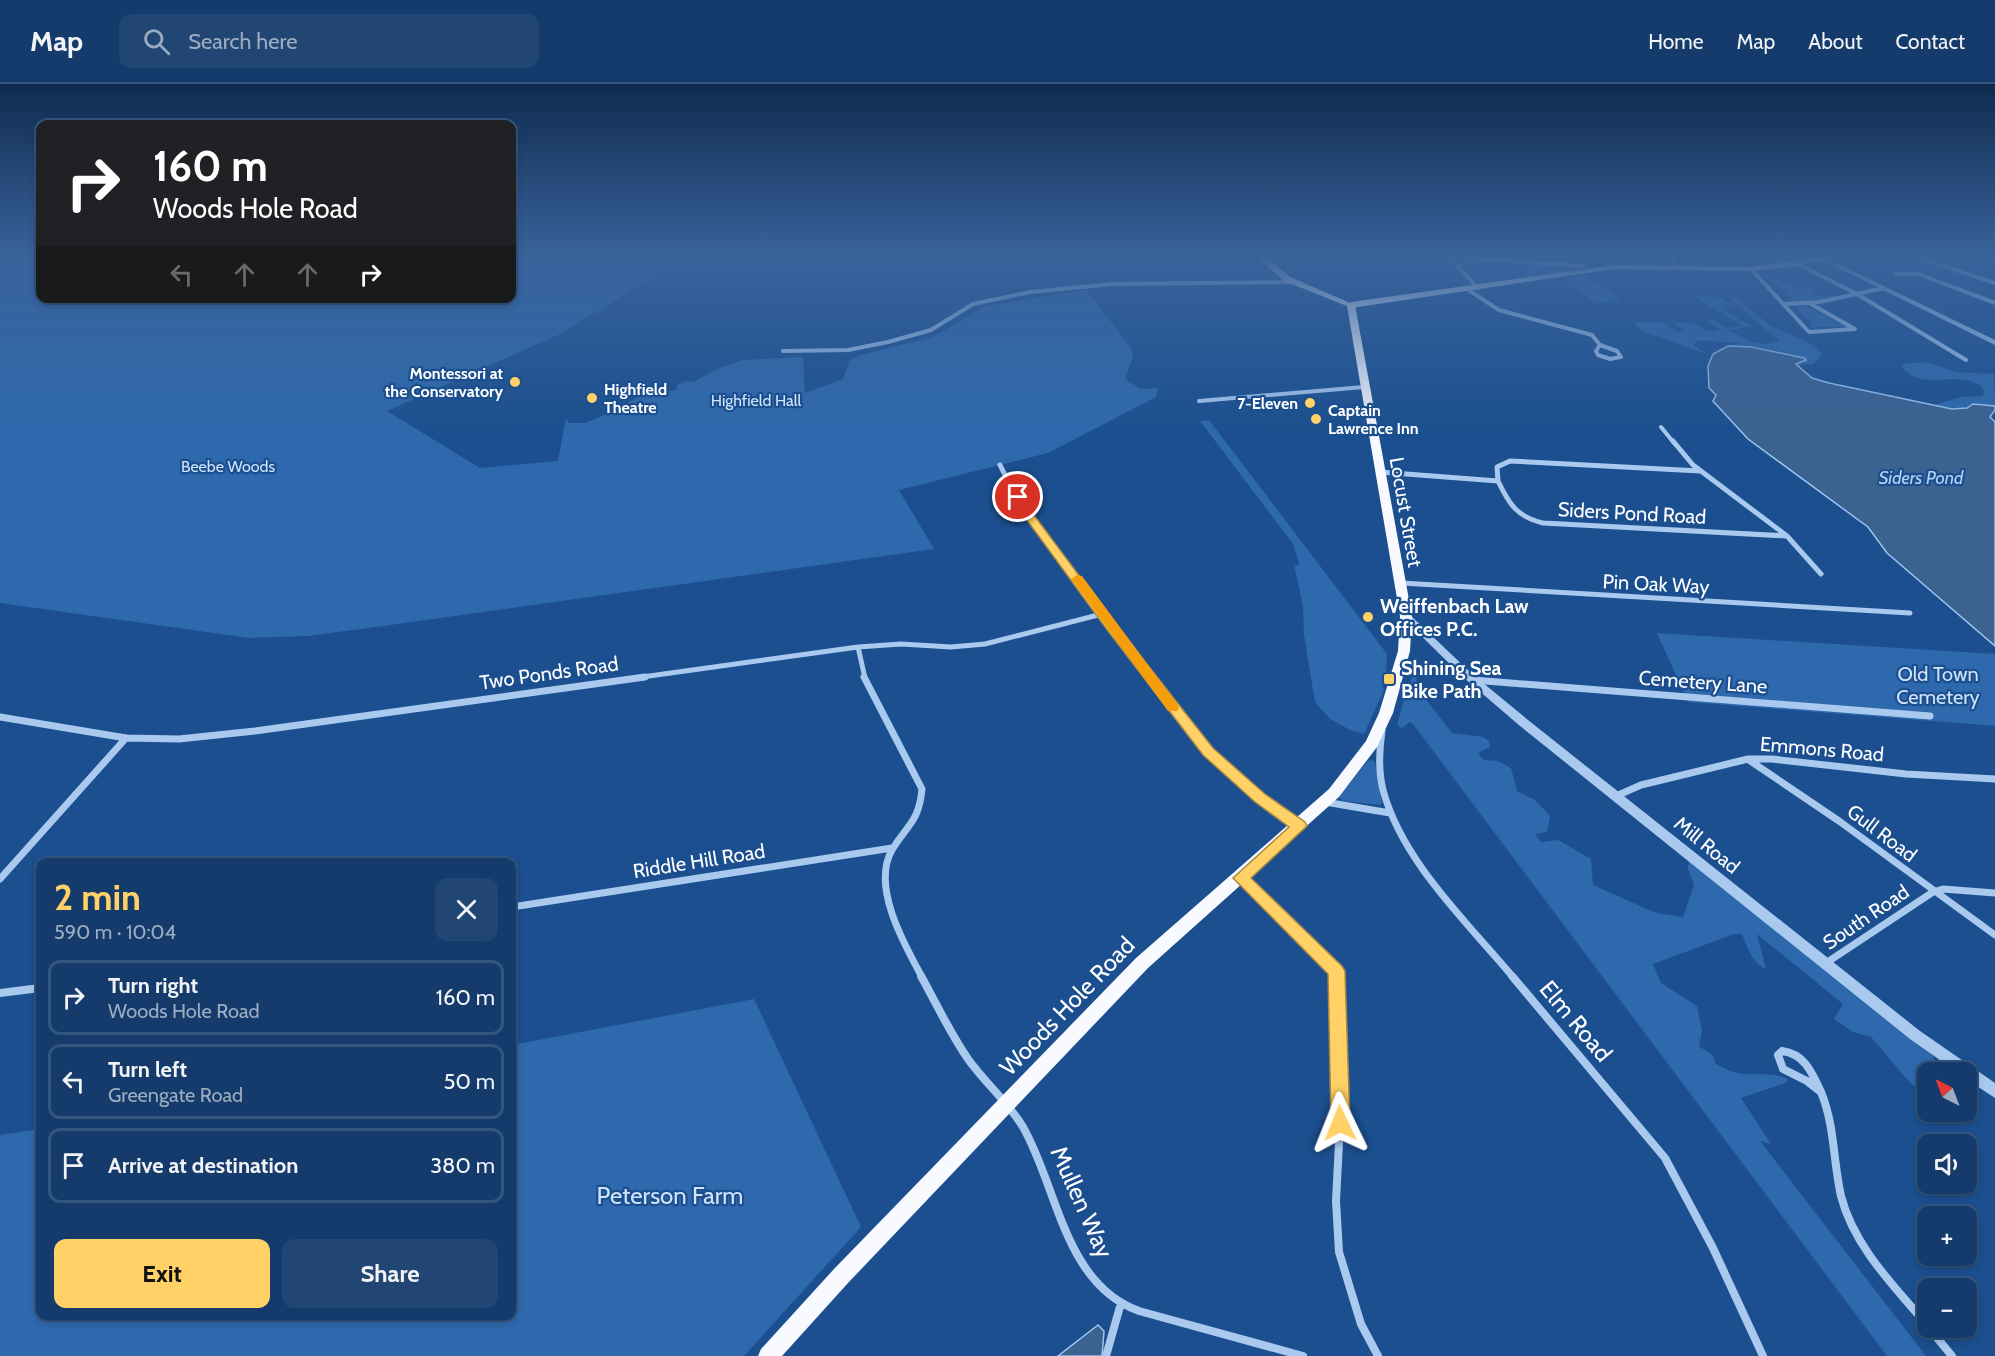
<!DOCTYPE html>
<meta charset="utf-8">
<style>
body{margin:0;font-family:Cabin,sans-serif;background:#214673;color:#f1f3f6;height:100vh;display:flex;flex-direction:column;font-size:22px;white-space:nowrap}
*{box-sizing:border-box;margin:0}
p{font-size:20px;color:#9dadc1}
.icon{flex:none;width:33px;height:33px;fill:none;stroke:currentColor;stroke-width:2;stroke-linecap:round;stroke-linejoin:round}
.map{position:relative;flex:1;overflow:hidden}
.drawer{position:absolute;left:36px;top:774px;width:480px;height:462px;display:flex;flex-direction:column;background:#143b6b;border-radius:12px;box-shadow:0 3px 9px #0003,0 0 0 2px #33557e}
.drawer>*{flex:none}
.top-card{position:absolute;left:36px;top:36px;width:480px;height:183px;border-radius:12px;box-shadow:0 3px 9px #0003,0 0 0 2px #33557e;background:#202124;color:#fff;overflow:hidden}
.needle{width:39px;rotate:318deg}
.tools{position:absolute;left:1917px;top:978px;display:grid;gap:12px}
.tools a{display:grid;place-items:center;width:60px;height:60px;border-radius:12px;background:#143b6b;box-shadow:0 3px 9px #0003,0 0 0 2px #33557e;font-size:30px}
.pin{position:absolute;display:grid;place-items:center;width:51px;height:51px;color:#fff;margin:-26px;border:3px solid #fff;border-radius:50%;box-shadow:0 2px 6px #0007}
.me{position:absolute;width:66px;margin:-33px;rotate:358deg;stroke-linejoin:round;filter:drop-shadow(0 0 4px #0008)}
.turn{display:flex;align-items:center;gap:21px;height:126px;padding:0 18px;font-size:27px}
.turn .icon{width:78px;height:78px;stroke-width:2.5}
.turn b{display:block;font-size:42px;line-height:51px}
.lanes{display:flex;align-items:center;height:57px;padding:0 18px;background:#0003;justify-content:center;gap:30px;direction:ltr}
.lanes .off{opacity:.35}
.round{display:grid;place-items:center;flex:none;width:63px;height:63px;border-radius:12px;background:#214673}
.summary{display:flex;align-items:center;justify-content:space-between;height:102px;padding:0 18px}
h1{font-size:36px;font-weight:700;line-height:45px;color:#ffd166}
.primary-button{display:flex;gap:12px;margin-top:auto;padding:12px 18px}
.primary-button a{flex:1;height:69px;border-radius:12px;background:#ffd166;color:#111;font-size:24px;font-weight:700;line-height:69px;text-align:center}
.primary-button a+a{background:#214673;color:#f1f3f6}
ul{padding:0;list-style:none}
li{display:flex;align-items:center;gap:18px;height:75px;margin:0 12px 9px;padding:0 6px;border:3px solid #33557e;border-radius:12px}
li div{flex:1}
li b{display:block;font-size:22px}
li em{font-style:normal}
header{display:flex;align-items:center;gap:36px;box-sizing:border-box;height:84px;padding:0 30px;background:#143b6b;border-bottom:2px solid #33557e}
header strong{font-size:28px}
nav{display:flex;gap:33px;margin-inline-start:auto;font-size:21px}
.search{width:420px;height:54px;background:#214673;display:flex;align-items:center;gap:15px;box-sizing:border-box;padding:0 21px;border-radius:12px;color:#9dadc1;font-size:22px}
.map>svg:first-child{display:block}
</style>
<header>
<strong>Map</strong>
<div class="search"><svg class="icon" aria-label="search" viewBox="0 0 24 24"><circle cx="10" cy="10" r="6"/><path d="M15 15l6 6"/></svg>Search here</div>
<nav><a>Home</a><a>Map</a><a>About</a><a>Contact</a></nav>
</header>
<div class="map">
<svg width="1995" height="1272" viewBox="0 0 1995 1272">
<rect width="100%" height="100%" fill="#1b4f8f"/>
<path fill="#2e69ad" d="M0,173H40V214H512V173H694L675,180L558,251L387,327L480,384L558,377L566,334L569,339H585L609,329L638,313L677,306V301L686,297L693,298L719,284L742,276L803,273L805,309L843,295L849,277L857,272L933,253L986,222L1086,206L1131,264L1133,273L1125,295L1141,305L1158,304L1156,313L1048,369L899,406L934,465L376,543L308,552L249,554L0,519Z
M1461,177L1561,182L1571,185L1567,188L1483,200L1478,199L1458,179Z
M1584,191L1620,215V216L1597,219L1561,195Z
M1769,191L1802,205L1818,204L1813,205L1815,207L1811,209L1823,213L1833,211L1837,212L1818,216L1793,217Z
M1694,212L1720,213L1734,222L1724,220L1726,223L1722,224L1750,242L1730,246C1746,257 1759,264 1779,257L1778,255C1761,242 1747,229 1730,214H1736L1771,242L1808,258L1822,270L1813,280L1798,281L1796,279L1805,276L1803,274L1751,263L1728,262L1742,258C1725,260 1712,255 1696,257L1694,262L1709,271L1643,247L1635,241L1638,238H1662L1678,248L1684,247L1673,239C1687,237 1696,239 1708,247L1720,246L1707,237L1711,235L1726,244L1743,242Z
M1790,221H1809L1807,223L1848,243H1818V246L1808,242L1813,241L1795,222Z
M1926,278L1956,288L1994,290L1995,322C1981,320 1977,321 1965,324C1956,327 1943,323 1935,321L1961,313L1983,312L1984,306C1965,281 1917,312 1901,280Z
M1209,336L1387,570L1386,587L1389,591L1386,602L1382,601L1384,606L1364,650L1350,646L1330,635L1315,618L1304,551L1303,522L1294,481H1299V479L1293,460L1200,337Z
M1657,549L1995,570V642L1688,618Z
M1412,593L1417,594L1415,601L1452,649L1483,653L1489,657L1490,663L1478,669L1484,676L1498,677L1511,684L1517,707L1535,716L1550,732L1547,748L1535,750L1541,758L1558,756L1591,775L1593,801L1656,829L1683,833L1694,801L1688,785L1689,776L1933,971L1935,978L1928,982L1920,1004L1911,1000L1871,953L1853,948L1834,935L1843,920L1757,850L1766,885C1753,880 1747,863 1742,850H1734L1653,880L1661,899L1697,922L1702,947L1699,963C1708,967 1714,969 1715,979C1743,998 1761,985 1786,994L1788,998L1741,1014L1771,1060L1760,1057L1926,1272H1887L1413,640L1410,638L1402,644L1397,641L1404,615L1409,616L1412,609L1409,602Z
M1372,676L1375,679L1382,719L1380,721L1343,717L1339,713L1368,677Z
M754,915L861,1143L744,1272H0V1051L40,1045V1232H512V961Z"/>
<path fill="#3c6290" stroke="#9cc4f0" stroke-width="1.5" d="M1728,262L1751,263L1804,274L1806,276L1796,280L1812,294L1829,299L1952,325L1967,324L1973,320L1995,322V326L1990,333L1995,338V562L1887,469L1868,443L1748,355L1713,317L1716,311L1709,304L1708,282L1713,270Z
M1098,1241L1104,1247L1102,1272H1058Z"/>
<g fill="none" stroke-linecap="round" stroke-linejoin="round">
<path stroke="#a9c9ee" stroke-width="4" d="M1449,173L1478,204
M1669,173L1677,183
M1771,173L1788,181
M1917,173L1995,199
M1798,180L1857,210L1966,276
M1751,185L1809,248L1855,245L1809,219
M1896,190H1918L1995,219
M1467,205L1499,226L1592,251L1600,261
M1783,220L1819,218L1884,204
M1600,261L1617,267L1621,273L1610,275L1598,271L1596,267Z
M783,267L848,266L888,258L931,246L973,220L1030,208L1112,200L1292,198
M1199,317L1364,303
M1661,343L1674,359"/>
<path stroke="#a9c9ee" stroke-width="5" d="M1673,357L1693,381L1787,452L1821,490
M1000,381L1017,415L1150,594
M1380,388L1498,397C1509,420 1517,433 1543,439L1787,452
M1498,397L1497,383L1510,377L1700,387
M1401,499L1910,529
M858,563L865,594
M1401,584L1468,592
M635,594L858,563L901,560L951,563L985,560L1102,530"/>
<path stroke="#a9c9ee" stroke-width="7" d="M864,593L922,705C919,738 907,741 892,766C871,802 904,860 922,893
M1149,593L1208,668L1260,714L1299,742
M1473,596L1930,632
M0,633L126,654L179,655L255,647L645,593
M1382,647C1379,667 1378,686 1383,706C1402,777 1467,838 1513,893
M1749,676L1839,737L1995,851
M1616,712L1641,701L1748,675H1772L1906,690L1995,695
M1325,718L1390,729
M1241,793L1336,887V893
M0,795L126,654
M512,823L892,764
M1826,879L1933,808L1943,805L1995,809"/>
<path stroke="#a9c9ee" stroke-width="8" d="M921,892C936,919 950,949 968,975C985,999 1008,1018 1023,1043C1058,1104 1064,1200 1139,1227L1303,1272
M1336,892L1340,1039L1336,1117L1339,1168L1361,1240L1378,1272
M1512,892L1665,1074L1713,1164L1763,1272
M0,909L40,904
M1782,967C1805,970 1812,989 1821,1008L1807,997L1783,985L1778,971Z
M1821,1008C1835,1042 1833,1077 1841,1112C1854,1163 1895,1203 1928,1242
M1929,1244L1952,1272
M1106,1272L1121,1219"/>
<path fill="#a9c9ee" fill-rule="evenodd" d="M1824,173L1995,256V261L1822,176L1821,175Z
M1406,529L1409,530L1471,589L1528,636L1920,947L1995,999V1014L1966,995V988H1957L1910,955L1520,642L1463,593L1403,534L1401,532L1403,530Z"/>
<path fill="#f0f6ff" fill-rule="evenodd" d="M1449,173H1488L1583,180L1587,182L1583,184L1453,175Z
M1820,173H1835L1798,182L1751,187L1614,185L1351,224L1347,221L1351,218L1614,181L1751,183Z"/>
<path fill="#f8faff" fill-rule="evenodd" d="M1257,173H1266L1290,193L1355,221L1412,532L1410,567L1393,629L1377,663L1339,713L1148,884L848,1199L782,1272H758L761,1265L834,1185L1136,874L1329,705L1366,657L1379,629L1398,567L1400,532L1347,222L1284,197Z"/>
</g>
<linearGradient id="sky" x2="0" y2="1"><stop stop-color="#0f2b4f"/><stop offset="0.49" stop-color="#39639b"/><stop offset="1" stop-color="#39639b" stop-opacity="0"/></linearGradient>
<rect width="1995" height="351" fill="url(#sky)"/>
<path fill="#ffd166" stroke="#a68842" stroke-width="1.5" d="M1014,410H1022V415L1116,541L1213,664L1265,710L1305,738L1307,742L1251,794L1342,882L1345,887L1350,1039L1347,1046L1340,1048L1334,1046L1331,1039L1328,890L1233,794L1289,743L1255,718L1203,671L1108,547L1013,417L1011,415Z"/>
<path fill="#f59e0b" d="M1077,491L1082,492L1177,620L1179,624L1177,627H1168L1073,497L1071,495Z"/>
<g fill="#ffd166" stroke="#1b4f8f" stroke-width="2">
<circle cx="515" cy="298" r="6"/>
<circle cx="592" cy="314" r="6"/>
<circle cx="1310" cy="319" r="6"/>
<circle cx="1316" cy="335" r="6"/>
<circle cx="1368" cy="533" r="6"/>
<rect x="1383" y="589" width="12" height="12" rx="3"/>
</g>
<g text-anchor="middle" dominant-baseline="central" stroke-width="4.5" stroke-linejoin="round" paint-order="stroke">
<g font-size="16" font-weight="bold" fill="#fff" stroke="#1b4f8f" text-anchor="end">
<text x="503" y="289">Montessori at<tspan x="503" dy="18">the Conservatory</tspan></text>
<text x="604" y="305" text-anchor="start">Highfield<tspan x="604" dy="18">Theatre</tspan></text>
<text x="1298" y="319">7-Eleven</text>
<text x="1328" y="326" text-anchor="start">Captain<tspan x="1328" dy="18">Lawrence Inn</tspan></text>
</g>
<g font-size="16" fill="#cfe3fa" stroke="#1b4f8f">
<text x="756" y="316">Highfield Hall</text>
<text x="228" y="382">Beebe Woods</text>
</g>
<g font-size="18" font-style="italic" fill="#b5d3f5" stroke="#1b4f8f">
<text x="1921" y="394">Siders Pond</text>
</g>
<g font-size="20" fill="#fff" stroke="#1b4f8f">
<text transform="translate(1406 428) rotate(80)">Locust Street</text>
<text transform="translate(1632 429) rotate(3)">Siders Pond Road</text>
<text transform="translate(1656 500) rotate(3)">Pin Oak Way</text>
<text transform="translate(549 589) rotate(-8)">Two Ponds Road</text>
<text transform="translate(1703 598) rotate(4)">Cemetery Lane</text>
<text transform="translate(1822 665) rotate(5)">Emmons Road</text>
<text transform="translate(1882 749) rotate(37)">Gull Road</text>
<text transform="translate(1707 761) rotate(39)">Mill Road</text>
<text transform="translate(699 777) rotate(-9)">Riddle Hill Road</text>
<text transform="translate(1866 833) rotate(-34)">South Road</text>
</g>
<g font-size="20" font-weight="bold" fill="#fff" stroke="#1b4f8f" text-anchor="start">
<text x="1380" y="522">Weiffenbach Law<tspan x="1380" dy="23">Offices P.C.</tspan></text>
<text x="1401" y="584">Shining Sea<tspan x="1401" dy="23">Bike Path</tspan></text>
</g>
<g font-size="20" fill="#cfe3fa" stroke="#1b4f8f">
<text x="1938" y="590">Old Town<tspan x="1938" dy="23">Cemetery</tspan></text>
</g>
<g font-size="24" fill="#fff" stroke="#1b4f8f">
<text transform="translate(1067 922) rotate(-46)">Woods Hole Road</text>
<text transform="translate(1576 937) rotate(50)">Elm Road</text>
<text transform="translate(1082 1118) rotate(66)">Mullen Way</text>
</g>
<g font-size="24" fill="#cfe3fa" stroke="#1b4f8f">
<text x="670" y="1111">Peterson Farm</text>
</g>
</g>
</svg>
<div class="tools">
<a><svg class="needle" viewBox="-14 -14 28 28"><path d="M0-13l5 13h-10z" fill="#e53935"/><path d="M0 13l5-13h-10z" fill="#9dadc1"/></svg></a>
<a><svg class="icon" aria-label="sound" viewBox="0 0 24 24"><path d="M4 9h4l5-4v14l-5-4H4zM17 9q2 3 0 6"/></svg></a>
<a>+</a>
<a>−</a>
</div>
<div class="pin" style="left:1018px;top:413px;background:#d93025"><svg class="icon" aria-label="arrive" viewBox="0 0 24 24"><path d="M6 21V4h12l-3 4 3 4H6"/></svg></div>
<svg class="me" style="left:1340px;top:1039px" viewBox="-20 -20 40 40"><path d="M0-17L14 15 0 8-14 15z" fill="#ffd166" stroke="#fff" stroke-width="4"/></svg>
<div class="top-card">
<div class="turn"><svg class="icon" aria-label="right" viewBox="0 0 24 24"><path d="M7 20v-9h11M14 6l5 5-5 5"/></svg><div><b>160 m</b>Woods Hole Road</div></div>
<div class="lanes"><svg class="icon off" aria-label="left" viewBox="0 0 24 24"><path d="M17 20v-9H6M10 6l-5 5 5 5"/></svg><svg class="icon off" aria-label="ahead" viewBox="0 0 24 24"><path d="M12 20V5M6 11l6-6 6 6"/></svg><svg class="icon off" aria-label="ahead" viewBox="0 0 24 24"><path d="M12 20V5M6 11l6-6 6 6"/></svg><svg class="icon" aria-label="right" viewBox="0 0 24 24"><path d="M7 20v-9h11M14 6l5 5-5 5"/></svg></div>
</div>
<section class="drawer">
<div class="summary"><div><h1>2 min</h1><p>590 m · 10:04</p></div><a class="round"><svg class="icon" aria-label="close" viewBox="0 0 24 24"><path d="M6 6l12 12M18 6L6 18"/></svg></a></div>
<ul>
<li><svg class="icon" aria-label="right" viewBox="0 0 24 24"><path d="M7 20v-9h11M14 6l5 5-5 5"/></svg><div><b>Turn right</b><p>Woods Hole Road</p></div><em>160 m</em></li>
<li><svg class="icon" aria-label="left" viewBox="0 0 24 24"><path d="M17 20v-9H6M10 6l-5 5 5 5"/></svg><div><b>Turn left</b><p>Greengate Road</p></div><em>50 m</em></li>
<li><svg class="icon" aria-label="arrive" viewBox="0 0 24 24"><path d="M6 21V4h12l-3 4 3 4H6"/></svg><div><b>Arrive at destination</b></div><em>380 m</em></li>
</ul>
<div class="primary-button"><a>Exit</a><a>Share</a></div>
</section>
</div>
